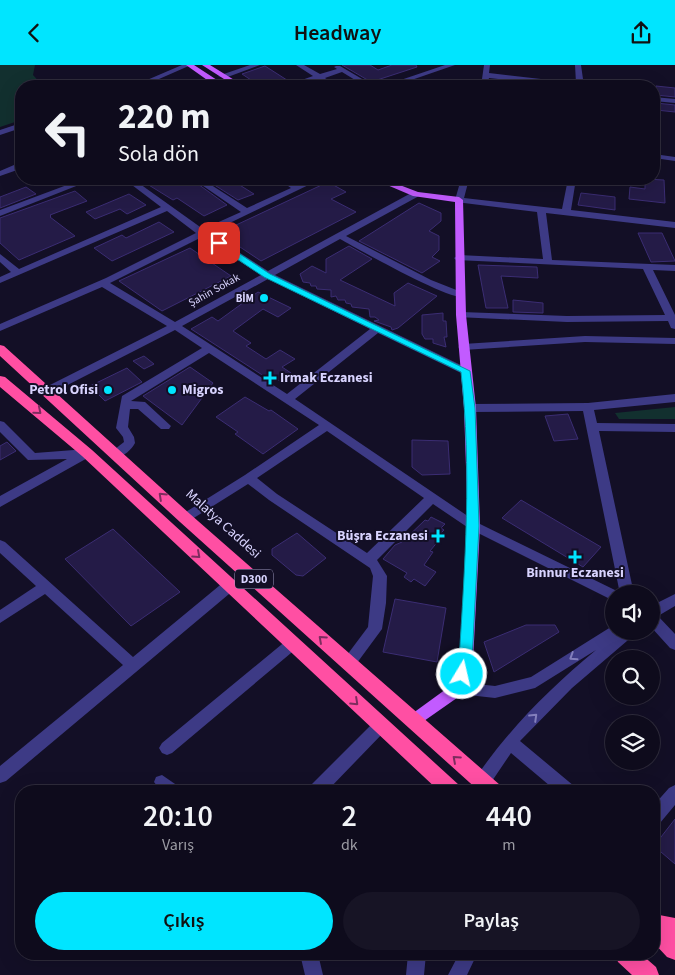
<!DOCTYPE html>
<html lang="tr">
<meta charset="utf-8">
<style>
body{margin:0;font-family:"Source Sans 3",sans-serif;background:#171425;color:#f1f3f6;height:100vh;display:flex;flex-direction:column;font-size:19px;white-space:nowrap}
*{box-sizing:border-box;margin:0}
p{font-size:16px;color:#9b9ba3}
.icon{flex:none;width:28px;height:28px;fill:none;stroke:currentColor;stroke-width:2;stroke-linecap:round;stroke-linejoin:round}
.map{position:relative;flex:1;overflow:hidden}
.side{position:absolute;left:15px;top:720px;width:645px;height:175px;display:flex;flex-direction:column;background:#0e0b1c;border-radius:20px;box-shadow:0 5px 20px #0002,0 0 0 1px #2e2b3b}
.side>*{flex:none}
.top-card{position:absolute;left:15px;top:15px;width:645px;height:105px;border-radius:20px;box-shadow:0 5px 20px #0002,0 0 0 1px #2e2b3b;background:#0e0b1c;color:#f1f3f6;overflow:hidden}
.fabs{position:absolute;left:605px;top:520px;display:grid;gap:10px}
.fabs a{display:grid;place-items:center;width:55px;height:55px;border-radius:50%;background:#0e0b1c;box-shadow:0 5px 20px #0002,0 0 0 1px #2e2b3b;font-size:25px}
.pin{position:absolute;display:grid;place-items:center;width:42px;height:42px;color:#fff;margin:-21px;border-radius:10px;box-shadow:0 2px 8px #0006}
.me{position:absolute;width:55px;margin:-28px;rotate:9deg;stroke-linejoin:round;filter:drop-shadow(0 0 4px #0008)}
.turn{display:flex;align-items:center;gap:18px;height:105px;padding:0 20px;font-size:22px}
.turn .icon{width:65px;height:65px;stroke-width:2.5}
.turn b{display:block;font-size:35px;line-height:42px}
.eta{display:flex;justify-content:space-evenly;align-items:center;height:85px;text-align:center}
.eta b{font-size:30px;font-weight:600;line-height:35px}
.button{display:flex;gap:10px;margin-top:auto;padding:10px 20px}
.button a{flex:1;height:58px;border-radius:30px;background:#00e5ff;color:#111;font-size:20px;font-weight:600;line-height:58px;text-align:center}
.button a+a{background:#171425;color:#f1f3f6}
header{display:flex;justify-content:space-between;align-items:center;height:65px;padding:0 20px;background:#00e5ff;color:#111;font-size:22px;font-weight:600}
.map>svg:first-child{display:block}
</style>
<header><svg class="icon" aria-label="back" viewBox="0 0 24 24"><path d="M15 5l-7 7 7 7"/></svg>Headway<svg class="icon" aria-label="share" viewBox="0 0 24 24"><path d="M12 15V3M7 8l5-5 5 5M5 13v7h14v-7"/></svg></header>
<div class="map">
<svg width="675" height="910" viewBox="0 0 675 910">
<rect width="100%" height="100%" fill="#130f26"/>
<path fill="#12302f" d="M0,0H35L33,10L43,21H21V55L0,62Z
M675,342V354H619L615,348Z"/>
<path fill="#241b47" stroke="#3b2d73" d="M342,0H370L378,5L392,0H416L417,2L371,17Z
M265,1L290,17L283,21H260L242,9Z
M656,21L675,23V32L656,30Z
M656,38L675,40V47L656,45Z
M139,114H191L227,140L204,151L177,133L173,135Z
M205,114H230L254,129L238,135Z
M645,114L664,115L665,138L629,134L630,122L645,124Z
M328,117L346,127L331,134L356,147L261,196L219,168Z
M26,122L36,129L0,143V132Z
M75,126L87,136L50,150L51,151L50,152L75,171L19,195L0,178V153Z
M581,128L615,132V145L578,140Z
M129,129L146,140L127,149L120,144L95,154L86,147Z
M419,138L441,148V156L429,166L439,171V185L432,192L440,196L422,208L359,176Z
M159,157L174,167L112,196L94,183L122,170L126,173Z
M638,168H662L675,196L651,197Z
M349,181L372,194L340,215L395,241L394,228L408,218L437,231L398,263L392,265L391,262L374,256L379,255L375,252H370L369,244L352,242L351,239L346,238L345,235H338L336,231L331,232V225L317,224L316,221H311L310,218L303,217L300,209L312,201L326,208V194Z
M190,183L231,211L162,246L119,216Z
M478,200L537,202L538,213L501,211L508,243H486Z
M258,227L291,243L278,252L263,244L233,266L251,278L246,281L266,294L280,285L295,294L282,302L291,308L280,316L275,314L270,315L191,264L212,252L218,256Z
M513,235L543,238V248L513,247Z
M443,248V256H446L447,272H444L446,282L433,278V274H425L422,269V250Z
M144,291L154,299L144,304L133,296Z
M190,302L213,318L182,360L143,331Z
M127,303L142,317L105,336L90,321Z
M245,332L269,346L271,345L298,364L263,389L235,369L238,367L216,352Z
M568,349L578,374L554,376L545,351Z
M412,375L448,376L450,409L422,410L412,402Z
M7,377L16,386L0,395V381Z
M521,435L601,482L583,502L502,453Z
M431,452L445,459L441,463L444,465L441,468L444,469L430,486L433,487L424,500L436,507L425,521L414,514L411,517L404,512L407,508L383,494L395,480L402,477L425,455L428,456Z
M113,464L180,527L131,561L65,494Z
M297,468L326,493L303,511L296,510L272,490V484Z
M395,534L446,543L437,597L383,587Z
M526,560H555L559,567L494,607L484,577Z
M675,754V799L654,781Z"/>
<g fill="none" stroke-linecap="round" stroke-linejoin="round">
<path fill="#3d3a85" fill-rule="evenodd" d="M182,0H191L143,21H133Z
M250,0H260L225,13L218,11Z
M296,0H304L320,9L337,4L334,2L336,1H340L374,21H365L342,7L325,13L337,21H329L318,14L295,21H285L313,11Z
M445,0H455L394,21H383Z
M484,0H490L489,8L576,18L575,0H581L584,21H563L489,13L487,21H481Z
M654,32L675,34V38L654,36Z
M18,59H21V63L0,70V65Z
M654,89L675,92V96L654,93Z
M18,96H21L20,104L0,111V106L14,100Z
M83,114H94L0,151V145Z
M124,114H133L203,164L241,147L193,114H202L247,143L291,123L278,114H287L297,120L311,114H321L209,168L268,206L413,127H419V131L346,171L431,215L464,228V232C448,235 360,185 340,174L275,210L469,304L470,306L469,308H461L378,268L295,334L478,458L619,527L620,529H614V536L470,464L433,439L377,495L387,511L386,538L382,564L354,602L349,604L344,602L342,598L344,594L368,562L373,511L370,503L269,435L248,419L189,456H181L179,453L181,450L245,410L319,360L209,288L131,336L145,337L171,361L169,364H161L138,344H130L128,362L134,372L135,378C131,386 121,394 112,391L110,388L124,377L123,372L116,363L122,331L202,283L175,265L48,330L44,329L43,326L44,323L167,261L102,222L0,266V259L106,213L196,168L167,146L0,218V212L11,207L0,197V189L19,204L161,142ZM202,172L261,210L175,257L110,218ZM268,214L370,264L287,329L182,261ZM327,366L424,433L367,488L277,429L257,413Z
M461,114H469L464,133L562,144L568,114H576L571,145L675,157V163L546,148L552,195L675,200V206L653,205L675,250V264L671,263L668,256L567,257L457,252V248L461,247L567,251L665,250L643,204L456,195L454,193L459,190L543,194L537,147L456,137L455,135Z
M585,271L675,273V279L585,277L463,285L458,282L463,279Z
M675,329V337L594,345L597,358L675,359V367L599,366L634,529H620L583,346L470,347L464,343L470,339L588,338Z
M0,356L4,357L35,388L87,384L93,388L91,391L0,442V431L67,394L28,395L0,367Z
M0,475L5,477L133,592L225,516L230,515L235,516L237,520L235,524L6,716L0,718V701L123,600L45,529L0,558V545L36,521L0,488Z
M675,529V541L658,551L675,569V585L670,583L651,562V541Z
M614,560V566H636L634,570L572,623L520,676L574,721L576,726H556L511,688L488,722L482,724L476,722L474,717L476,712C511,662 549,624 596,585L535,623L495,633L459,629L454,628L452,623L454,618L459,617L495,621L531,612Z
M292,573L297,575L299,579L297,583L172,688L167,690L162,688L159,683L162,678L287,575Z
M380,654L385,656L387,661L385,666L327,726H308L310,721L375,656Z
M162,710L178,721L180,726H161L154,717L156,712Z
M675,720V740L660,758L654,760V740L669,723Z
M300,889H318L323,910H305Z
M408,889H426L424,910H406Z
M459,889H477L467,910H448Z"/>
<path fill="#c25bff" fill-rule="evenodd" d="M186,0H194L217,15L210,17Z
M202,0H210L244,21H235Z
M373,114H384L418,127L459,132L463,135L466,250L476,343L480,461L473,596L464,628L414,663L409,661L407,656L409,651L453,619L459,596L468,461L464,343L456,250L455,137L413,131Z"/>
<path fill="#ff4fa3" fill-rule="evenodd" d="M0,280L4,281L190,449L500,720L502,726H479L180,457L0,291Z
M0,311L5,312L92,385L459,720L461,726H439L82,391L0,322Z
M654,849L675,853V895L667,892L654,878Z
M615,889H641L656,902L659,910H632L618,897Z"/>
</g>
<defs><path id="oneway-chevron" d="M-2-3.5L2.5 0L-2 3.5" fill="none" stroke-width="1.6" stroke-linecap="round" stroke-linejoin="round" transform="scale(1.25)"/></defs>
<g stroke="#7d2c5e">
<use href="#oneway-chevron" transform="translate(38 346) rotate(40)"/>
<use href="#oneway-chevron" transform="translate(162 431) rotate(-137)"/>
<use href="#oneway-chevron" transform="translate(197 490) rotate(42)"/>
<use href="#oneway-chevron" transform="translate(322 574) rotate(-138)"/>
<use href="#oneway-chevron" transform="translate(355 637) rotate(43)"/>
<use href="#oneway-chevron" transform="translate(456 694) rotate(-138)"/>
</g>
<g stroke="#837fbc">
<use href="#oneway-chevron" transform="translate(573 592) rotate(147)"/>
<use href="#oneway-chevron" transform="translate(534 652) rotate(-44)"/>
</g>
<path fill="#00e5ff" stroke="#0095a6" d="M216,177H222L270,209L470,306L475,343L479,461L472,596L467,613L462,615L458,613L456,609L459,596C465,499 472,404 461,307L264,212L216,180Z"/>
<g fill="#00e5ff" stroke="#130f26" stroke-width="2">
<circle cx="264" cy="233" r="5"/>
<path d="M267.5 305.5h5v5h5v5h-5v5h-5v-5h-5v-5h5z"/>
<circle cx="108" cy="325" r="5"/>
<circle cx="172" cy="325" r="5"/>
<path d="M435.5 463.5h5v5h5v5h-5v5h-5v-5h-5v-5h5z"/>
<path d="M572.5 484.5h5v5h5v5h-5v5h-5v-5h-5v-5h5z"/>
</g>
<g text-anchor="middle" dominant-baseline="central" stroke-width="4" stroke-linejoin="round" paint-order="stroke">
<g font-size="11" fill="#d9d4ff" stroke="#130f26">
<text transform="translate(214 225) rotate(-29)">Şahin Sokak</text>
</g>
<g font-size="11" font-weight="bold" fill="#d9d4ff" stroke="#130f26" text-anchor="end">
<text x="254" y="233">BİM</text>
</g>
<rect fill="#130f26" stroke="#9e99be" stroke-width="1" x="235" y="504.5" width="38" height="19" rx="4"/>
<g font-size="12" font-weight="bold" fill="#d9d4ff">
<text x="254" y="514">D300</text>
</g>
<g font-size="14" font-weight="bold" fill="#d9d4ff" stroke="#130f26" text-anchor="start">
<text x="280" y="313">Irmak Eczanesi</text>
<text x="98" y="325" text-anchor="end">Petrol Ofisi</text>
<text x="182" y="325">Migros</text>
<text x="428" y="471" text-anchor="end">Büşra Eczanesi</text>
<text x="575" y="508" text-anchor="middle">Binnur Eczanesi</text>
</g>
<g font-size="14" fill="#d9d4ff" stroke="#130f26">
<text transform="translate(223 459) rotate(42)">Malatya Caddesi</text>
</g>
</g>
</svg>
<div class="fabs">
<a><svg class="icon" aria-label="sound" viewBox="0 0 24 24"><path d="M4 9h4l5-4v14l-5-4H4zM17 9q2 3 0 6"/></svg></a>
<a><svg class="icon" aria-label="search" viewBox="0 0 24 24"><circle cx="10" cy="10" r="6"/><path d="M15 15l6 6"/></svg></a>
<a><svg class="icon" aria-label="layers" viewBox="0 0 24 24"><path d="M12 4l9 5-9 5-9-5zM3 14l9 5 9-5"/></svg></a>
</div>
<div class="pin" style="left:219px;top:178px;background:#d93025"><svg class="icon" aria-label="arrive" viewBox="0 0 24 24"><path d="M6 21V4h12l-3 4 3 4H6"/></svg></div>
<svg class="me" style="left:462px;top:609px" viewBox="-20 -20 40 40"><circle r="17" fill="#00e5ff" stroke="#fff" stroke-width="3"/><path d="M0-11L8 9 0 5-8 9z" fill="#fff"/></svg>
<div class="top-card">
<div class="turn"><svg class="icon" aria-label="left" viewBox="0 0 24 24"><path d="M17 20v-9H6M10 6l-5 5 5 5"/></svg><div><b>220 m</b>Sola dön</div></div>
</div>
<section class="side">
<div class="eta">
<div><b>20:10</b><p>Varış</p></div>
<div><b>2</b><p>dk</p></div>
<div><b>440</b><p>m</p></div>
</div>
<div class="button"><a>Çıkış</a><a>Paylaş</a></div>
</section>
</div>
